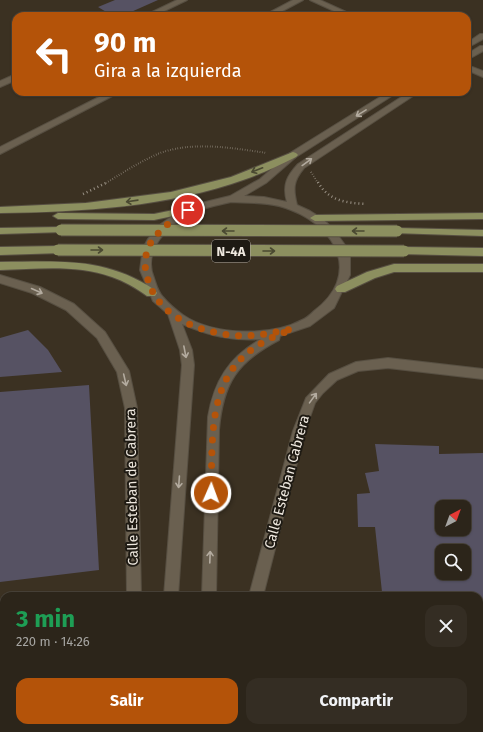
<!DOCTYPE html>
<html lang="es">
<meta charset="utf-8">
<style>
body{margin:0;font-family:"Fira Sans",sans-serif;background:#342d23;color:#f1f3f6;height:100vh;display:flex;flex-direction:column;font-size:15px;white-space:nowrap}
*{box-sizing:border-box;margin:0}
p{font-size:13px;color:#a6a5a2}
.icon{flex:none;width:22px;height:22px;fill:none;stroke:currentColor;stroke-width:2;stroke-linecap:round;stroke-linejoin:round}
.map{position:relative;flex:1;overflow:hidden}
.sheet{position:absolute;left:0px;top:592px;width:483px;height:140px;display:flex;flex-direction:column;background:#2c251a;border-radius:12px 12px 0 0;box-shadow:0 1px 3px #0004,0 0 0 1px #484239}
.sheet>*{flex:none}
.top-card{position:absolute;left:12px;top:12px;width:459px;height:84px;border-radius:12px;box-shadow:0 1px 3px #0004,0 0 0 1px #484239;background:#b45309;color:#fff;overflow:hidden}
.needle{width:26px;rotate:41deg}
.fabs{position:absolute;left:435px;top:500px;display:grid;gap:8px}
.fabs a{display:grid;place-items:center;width:36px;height:36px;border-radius:8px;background:#2c251a;box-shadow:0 1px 3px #0004,0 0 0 1px #484239;font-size:20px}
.pin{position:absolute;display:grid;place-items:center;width:34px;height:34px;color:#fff;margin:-17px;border:2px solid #fff;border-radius:50%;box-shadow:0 1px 4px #0007}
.me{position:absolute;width:44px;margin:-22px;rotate:2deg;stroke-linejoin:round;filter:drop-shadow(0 0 3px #0008)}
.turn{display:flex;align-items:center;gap:14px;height:84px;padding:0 16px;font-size:18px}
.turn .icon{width:52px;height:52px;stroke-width:2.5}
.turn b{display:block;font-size:28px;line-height:34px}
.round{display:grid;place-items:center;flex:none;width:42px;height:42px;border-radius:12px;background:#342d23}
.head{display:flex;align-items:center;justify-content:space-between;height:68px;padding:0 16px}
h1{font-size:24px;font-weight:700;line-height:30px;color:#1e9e55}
.cta{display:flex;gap:8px;margin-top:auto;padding:8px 16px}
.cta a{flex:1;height:46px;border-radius:12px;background:#b45309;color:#fff;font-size:16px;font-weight:700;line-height:46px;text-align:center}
.cta a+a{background:#342d23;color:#f1f3f6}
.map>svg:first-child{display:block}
</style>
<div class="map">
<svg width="483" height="732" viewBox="0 0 483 732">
<rect width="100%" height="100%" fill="#3b3122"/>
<path fill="#565263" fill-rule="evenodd" d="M115,0H158L122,16H113L98,7Z
M28,330L48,350L62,372L0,377V338Z
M89,385L99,570L0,582V392Z
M375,444L439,446V454L483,453V732H307V728H479V596H333V594L382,592L375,527H358L357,494L370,493L365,473L379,471ZM442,507H464V529H442ZM442,551H464V573H442Z
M0,617H4V728H70V732H0Z"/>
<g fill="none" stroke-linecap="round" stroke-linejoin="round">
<defs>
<path id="street" d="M177,0H187L154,16H144Z
M293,0H303L273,16H263Z
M310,0H320L355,16H345Z
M467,65L483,71V77L467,70Z
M16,74V80L0,87V81Z
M109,92H120L0,154V147Z"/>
<path id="secondary" d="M480,34H483V39L467,48V43Z
M480,46H483V51L467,60V54Z
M388,92H398L296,157L266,183L244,196L264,197L287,202C282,185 287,176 298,164L409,92H419L304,168C293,181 293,189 297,205L310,211L323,219L334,230L345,245L350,254V275L334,308L310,326L280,336L279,340C237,362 223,383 219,430L216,596H202L208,417C214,381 229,357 261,339C231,341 210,336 182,324L192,350L194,365L178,596H164L182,365L180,350L168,314L153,301L140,270L143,248L148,239L161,224L178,212L197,204L230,196L260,179L290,153ZM231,202C251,203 272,202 291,210C338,228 361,276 314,311C311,314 307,318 302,320C271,337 212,335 183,315C176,310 168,303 163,297C158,292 156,284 154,278C142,250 169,223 193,213C205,207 218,205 231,202Z
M0,275L40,287L74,304L105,332L129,371L137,408L141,596H127L125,408L117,372L97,338L66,310L32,293L0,283Z
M388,358L483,369V379L388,368L358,371L337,380L323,393L315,403L305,431L263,596H249L293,431L306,398L329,374L356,362Z
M129,728H145V732H129Z
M153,728H169V732H153Z
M197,728H213V730L214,728H230L229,732H197Z"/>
<path id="primary" d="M293,152L296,153L298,155L296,157C280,165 263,173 246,179C168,207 82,212 0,213V207L86,203L171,192L231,177Z
M188,207L193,210L192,212L154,220L58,219L53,216L58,213L154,214Z
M483,213V219L315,221L310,218L315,215Z
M61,227L66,230L65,232L0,234V228Z
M397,228L483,230V236L393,233L392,231Z
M58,246L62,247L63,250L62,253L0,255V247Z
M404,247L483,248V256L400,254L399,251L400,248Z
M0,262C59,262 103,256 155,290L157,293L155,296H147C136,288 124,281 112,277C77,264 36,269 0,270Z
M394,264H483V272H394L375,278L345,292H337L335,289L337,286L367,272Z"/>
</defs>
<use href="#street" stroke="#574f42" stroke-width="2"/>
<use href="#secondary" stroke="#574f42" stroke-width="2"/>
<use href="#primary" stroke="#574f42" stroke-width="2"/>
<path stroke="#9a9286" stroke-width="2" stroke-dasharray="0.5 2" stroke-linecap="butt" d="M311,172L318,183
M106,183C124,172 141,161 160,153C194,141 232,148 267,153"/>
<path stroke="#9a9286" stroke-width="2.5" stroke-dasharray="1 3" stroke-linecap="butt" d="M318,182C328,201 347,203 366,204
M83,194L108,182"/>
<use href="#street" fill="#6a6050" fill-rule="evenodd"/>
<use href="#secondary" fill="#6a6050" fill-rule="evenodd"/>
<use href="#primary" fill="#8c8f5f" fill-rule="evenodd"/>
<defs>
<path id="primary-bridge" d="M61,230L397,231
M58,250L404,251"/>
</defs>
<use href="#primary-bridge" stroke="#574f42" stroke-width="13" stroke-linecap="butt"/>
<use href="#primary-bridge" stroke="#8c8f5f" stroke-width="11"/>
</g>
<defs><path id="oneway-shaft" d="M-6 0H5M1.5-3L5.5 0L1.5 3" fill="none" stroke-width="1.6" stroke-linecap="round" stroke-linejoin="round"/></defs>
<g stroke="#b3ab9f">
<use href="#oneway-shaft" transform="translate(361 113) rotate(148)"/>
<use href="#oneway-shaft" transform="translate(307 162) rotate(-36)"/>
<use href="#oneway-shaft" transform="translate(37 291) rotate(24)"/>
<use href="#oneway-shaft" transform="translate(185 352) rotate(79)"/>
<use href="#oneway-shaft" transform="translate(125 380) rotate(77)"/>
<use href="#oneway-shaft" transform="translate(313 398) rotate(-54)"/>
<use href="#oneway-shaft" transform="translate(179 482) rotate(94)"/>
<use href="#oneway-shaft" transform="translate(210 557) rotate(-88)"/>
</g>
<g stroke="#4a4931">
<use href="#oneway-shaft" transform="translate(257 170) rotate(159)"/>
<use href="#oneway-shaft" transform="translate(132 201) rotate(172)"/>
<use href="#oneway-shaft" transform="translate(228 231) rotate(-180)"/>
<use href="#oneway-shaft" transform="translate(358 231) rotate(-180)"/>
<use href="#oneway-shaft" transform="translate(97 250)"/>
<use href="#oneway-shaft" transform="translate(269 251)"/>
</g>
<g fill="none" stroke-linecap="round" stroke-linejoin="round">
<path stroke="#b45309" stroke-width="7" stroke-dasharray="0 12.6" d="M188,210C173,220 159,229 150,244C144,255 144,269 148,280C158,315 194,330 229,335C250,338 271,333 292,329C281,334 267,339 257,346C206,378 213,441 211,493"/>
</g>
<g text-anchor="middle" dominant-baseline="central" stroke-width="4" stroke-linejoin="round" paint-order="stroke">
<rect fill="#1e1a13" stroke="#b0aaa2" stroke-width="1" x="212" y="240" width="38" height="22" rx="3"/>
<g font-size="13" font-weight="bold" fill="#eee8df">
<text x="231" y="251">N-4A</text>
</g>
<g font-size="14" fill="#eee8df" stroke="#1e1a13">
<text transform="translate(287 482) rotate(-75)">Calle Esteban Cabrera</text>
<text transform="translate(132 487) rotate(-91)">Calle Esteban de Cabrera</text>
</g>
</g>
</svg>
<div class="fabs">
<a><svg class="needle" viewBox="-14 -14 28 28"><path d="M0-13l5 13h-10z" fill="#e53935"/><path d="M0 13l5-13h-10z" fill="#a6a5a2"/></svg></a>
<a><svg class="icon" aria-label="search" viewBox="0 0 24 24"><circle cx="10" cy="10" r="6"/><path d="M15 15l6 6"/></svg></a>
</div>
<div class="pin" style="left:188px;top:210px;background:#d93025"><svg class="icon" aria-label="arrive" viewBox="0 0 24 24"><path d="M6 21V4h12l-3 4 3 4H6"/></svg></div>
<svg class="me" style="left:211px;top:493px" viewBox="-20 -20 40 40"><circle r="17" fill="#b45309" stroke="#fff" stroke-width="3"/><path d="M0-11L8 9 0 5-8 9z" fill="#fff"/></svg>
<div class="top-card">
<div class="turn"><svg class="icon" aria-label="left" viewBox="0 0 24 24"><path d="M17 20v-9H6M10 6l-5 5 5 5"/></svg><div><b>90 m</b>Gira a la izquierda</div></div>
</div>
<section class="sheet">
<div class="head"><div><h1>3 min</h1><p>220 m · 14:26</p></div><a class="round"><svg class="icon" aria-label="close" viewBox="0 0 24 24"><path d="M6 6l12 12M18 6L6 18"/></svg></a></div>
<div class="cta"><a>Salir</a><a>Compartir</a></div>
</section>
</div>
